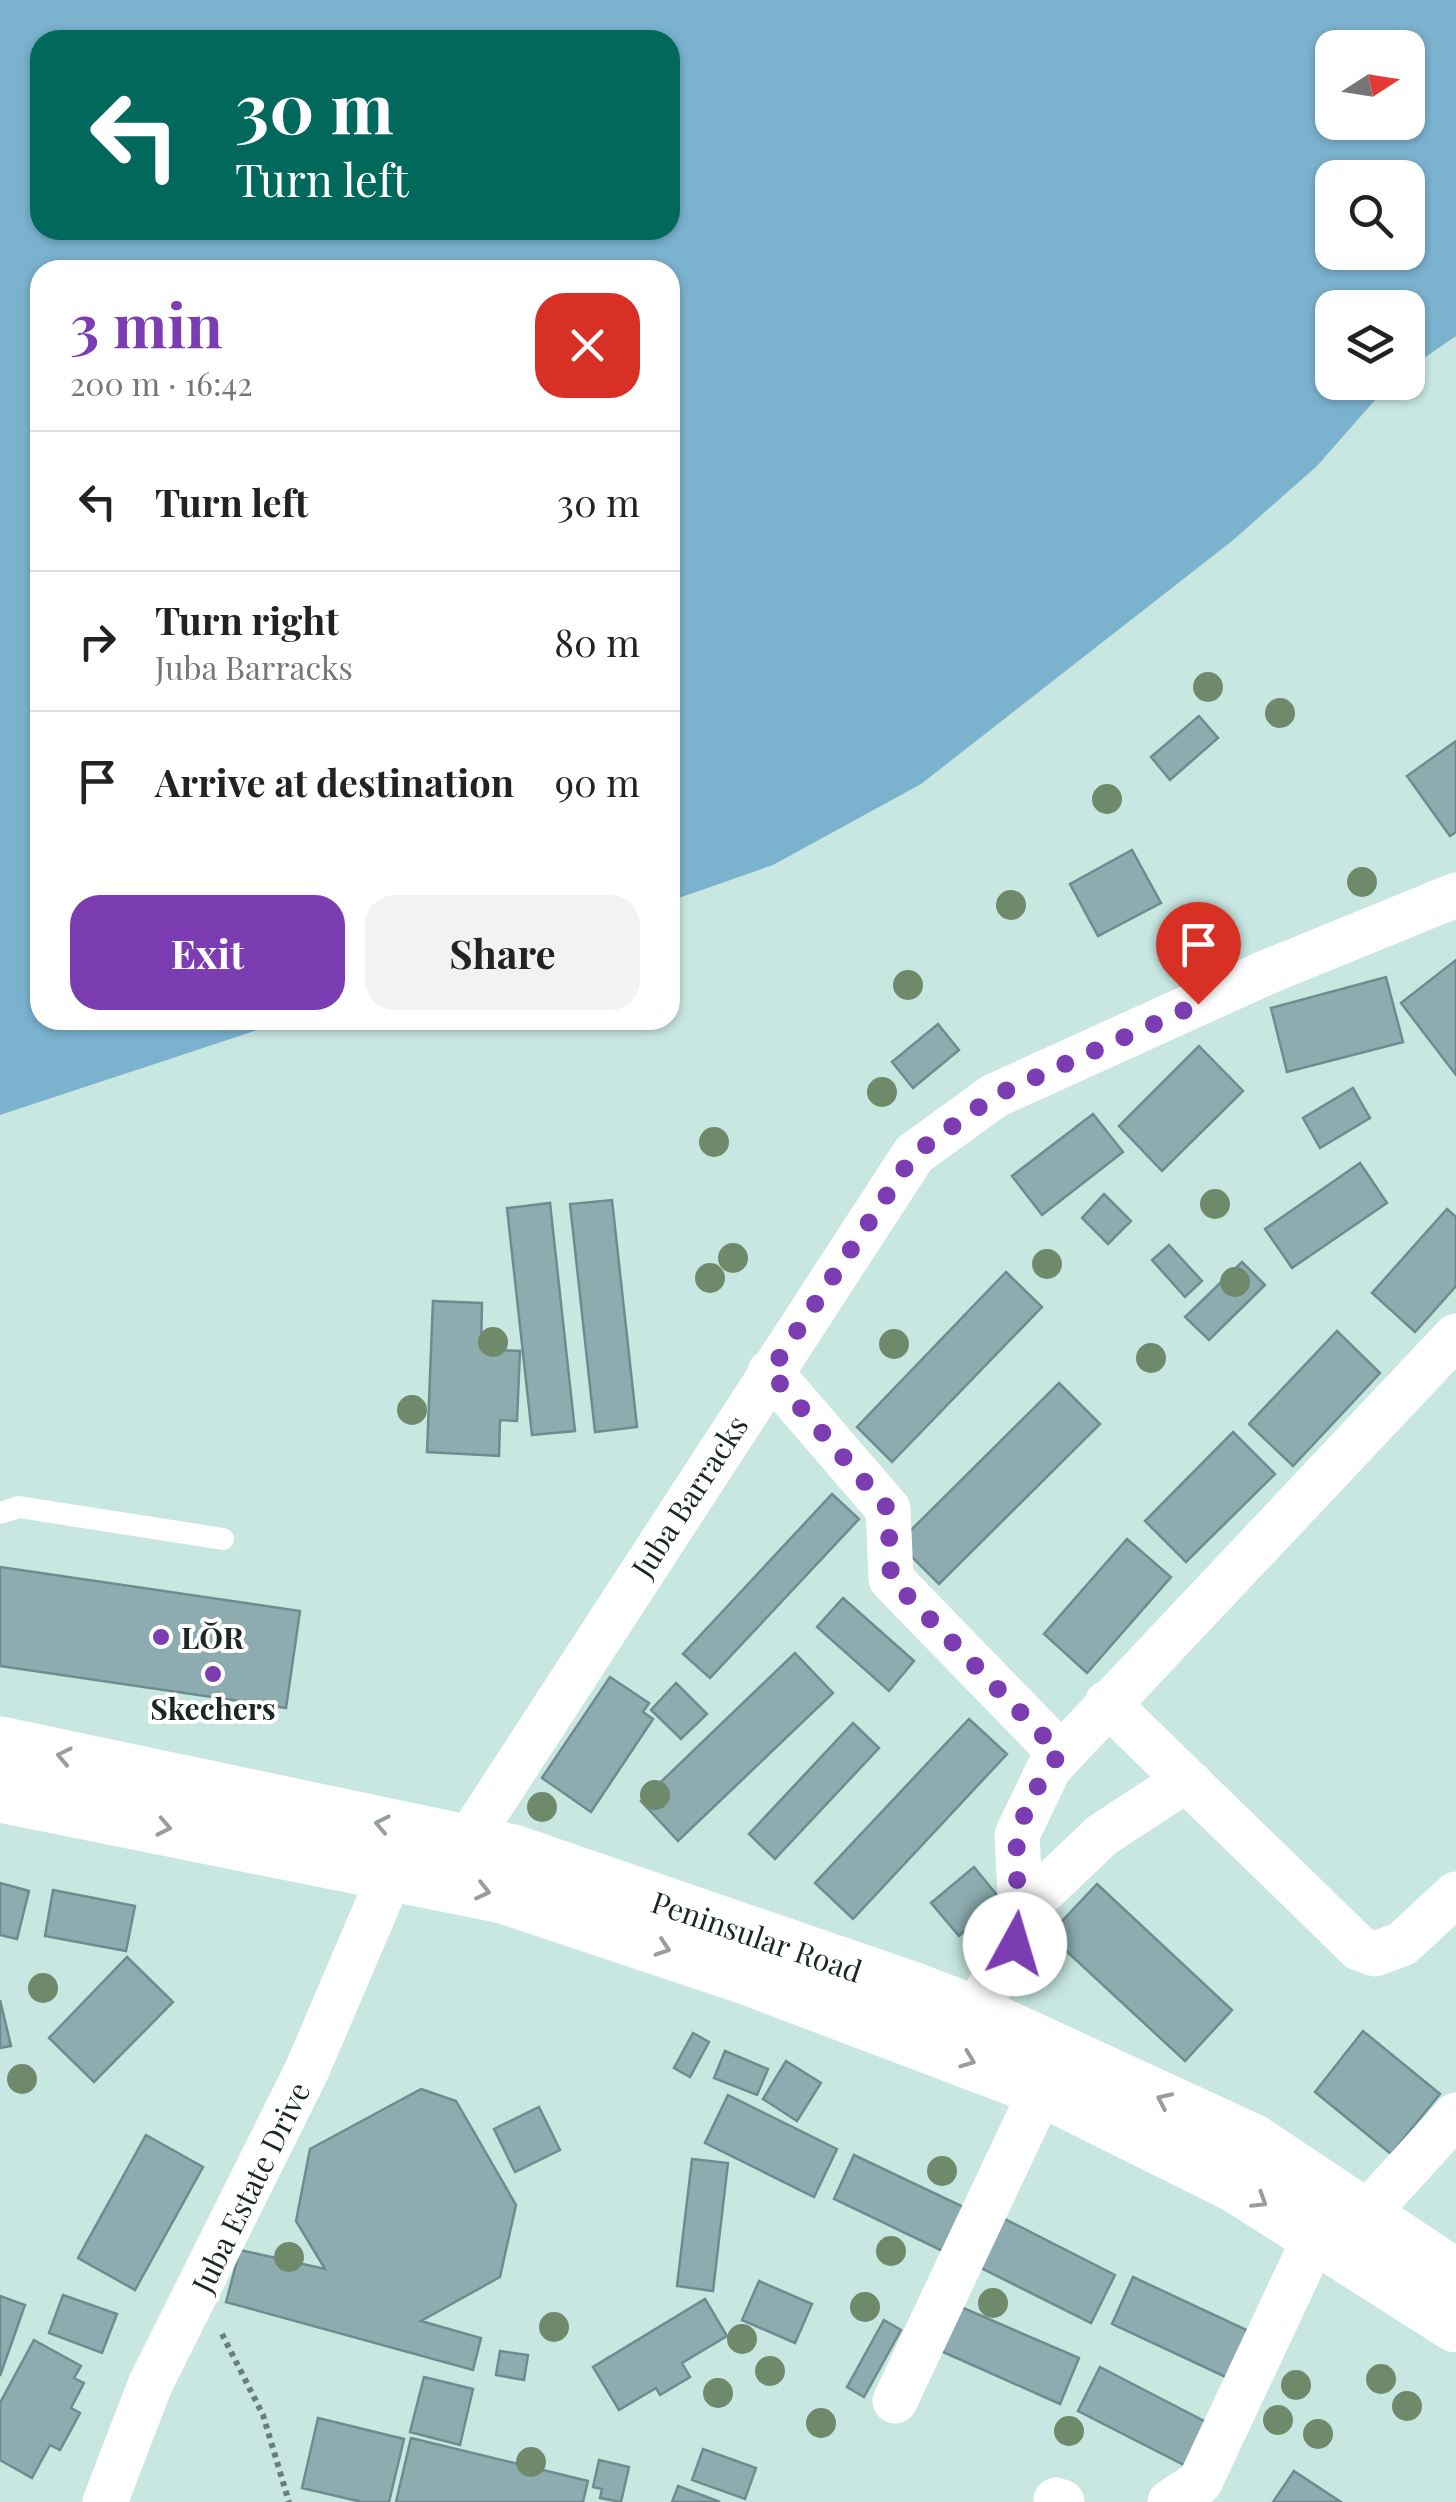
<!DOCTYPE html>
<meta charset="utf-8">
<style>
body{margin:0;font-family:"Playfair Display",serif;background:#f2f2f2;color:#222;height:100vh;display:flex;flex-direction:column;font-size:38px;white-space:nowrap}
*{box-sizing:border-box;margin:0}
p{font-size:32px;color:#767676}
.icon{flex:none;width:55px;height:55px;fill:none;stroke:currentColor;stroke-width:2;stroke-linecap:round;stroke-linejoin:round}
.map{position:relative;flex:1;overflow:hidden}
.sheet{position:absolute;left:30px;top:260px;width:650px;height:770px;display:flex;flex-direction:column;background:#fff;border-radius:30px;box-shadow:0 2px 8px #0004}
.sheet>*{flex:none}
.banner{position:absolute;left:30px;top:30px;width:650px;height:210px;border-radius:30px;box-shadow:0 2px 8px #0004;background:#00695c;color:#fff;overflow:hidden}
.needle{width:65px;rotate:78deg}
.buttons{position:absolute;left:1315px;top:30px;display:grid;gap:20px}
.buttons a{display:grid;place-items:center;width:110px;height:110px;border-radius:20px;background:#fff;box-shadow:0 2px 8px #0004;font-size:50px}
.pin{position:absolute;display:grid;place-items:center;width:85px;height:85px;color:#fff;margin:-102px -42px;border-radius:50% 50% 50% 0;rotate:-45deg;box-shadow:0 0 10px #0007}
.pin .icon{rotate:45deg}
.me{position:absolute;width:110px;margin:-55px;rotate:6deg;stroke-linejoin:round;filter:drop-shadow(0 0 8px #0008)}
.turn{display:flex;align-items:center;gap:35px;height:210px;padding:0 40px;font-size:45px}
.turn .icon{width:130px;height:130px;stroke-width:2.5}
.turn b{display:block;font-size:70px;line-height:85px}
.round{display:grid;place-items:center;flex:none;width:105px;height:105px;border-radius:30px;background:#f2f2f2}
.head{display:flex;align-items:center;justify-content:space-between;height:170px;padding:0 40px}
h1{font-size:60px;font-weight:700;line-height:75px;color:#7c3db2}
.primary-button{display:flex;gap:20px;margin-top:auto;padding:20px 40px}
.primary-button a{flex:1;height:115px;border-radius:30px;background:#7c3db2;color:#fff;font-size:40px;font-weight:700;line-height:115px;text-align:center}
.primary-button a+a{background:#f2f2f2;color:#222}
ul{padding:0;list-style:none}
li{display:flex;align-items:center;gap:30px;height:140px;padding:0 40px;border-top:2px solid #e0e0e0}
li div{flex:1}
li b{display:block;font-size:38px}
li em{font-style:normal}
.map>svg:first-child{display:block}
</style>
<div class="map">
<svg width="1456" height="2502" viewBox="0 0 1456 2502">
<rect width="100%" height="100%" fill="#c7e7e0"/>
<path fill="#7bb2ce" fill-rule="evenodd" d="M0,0H1456V336L1408,369V308H1332V382L1390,383L1317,466L1232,541L921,784L773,865L670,901V270H40V1020H288L0,1115ZM40,40H670V230H40ZM1332,48H1408V122H1332ZM1332,178H1408V252H1332Z"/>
<path fill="#8dacb0" stroke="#6e8c90" stroke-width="2.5" d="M1199,716L1218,738L1170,780L1151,757Z
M1456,741V832L1450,836L1407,776Z
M1132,850L1161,903L1098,936L1070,884Z
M1456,960V1075L1401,1003Z
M1386,977L1403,1042L1287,1072L1271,1008Z
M938,1024L959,1050L913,1088L892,1062Z
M1199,1046L1243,1091L1162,1171L1119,1126Z
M1353,1088L1370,1118L1320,1148L1303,1118Z
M1093,1114L1123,1152L1042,1215L1012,1176Z
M1360,1163L1387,1203L1292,1268L1265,1229Z
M1104,1194L1131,1221L1108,1244L1082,1218Z
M612,1200L637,1427L595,1432L570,1204Z
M550,1203L575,1431L532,1435L507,1208Z
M1447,1209L1456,1217V1286L1415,1332L1372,1293Z
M1169,1245L1202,1281L1185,1297L1152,1260Z
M1242,1262L1265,1285L1209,1340L1185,1317Z
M1006,1272L1042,1307L892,1462L857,1427Z
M433,1301L482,1303L481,1349L520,1351L517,1421L500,1420L499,1456L427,1452Z
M1337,1331L1380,1373L1293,1466L1249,1424Z
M1059,1383L1100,1424L939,1584L898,1543Z
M1233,1432L1275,1474L1186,1562L1145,1521Z
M832,1494L859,1519L710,1678L683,1654Z
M1127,1539L1171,1577L1087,1673L1044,1634Z
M0,1567L300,1611L286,1708L0,1666Z
M843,1598L914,1661L889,1691L817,1627Z
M795,1653L833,1693L678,1841L641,1801Z
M610,1677L649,1703L643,1712L653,1719L591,1812L542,1778Z
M676,1683L707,1714L681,1739L651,1710Z
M969,1719L1007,1754L853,1919L815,1883Z
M853,1723L879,1748L775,1859L749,1834Z
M974,1867L1001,1900L959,1936L931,1903Z
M0,1883L29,1891L17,1939L0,1935Z
M1097,1884L1232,2010L1185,2061L1049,1935Z
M53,1890L135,1906L126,1951L45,1936Z
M127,1957L173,2002L94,2082L49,2038Z
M0,2000L11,2046L0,2048Z
M1363,2031L1440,2094L1391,2154L1315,2092Z
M693,2033L709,2042L690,2077L674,2068Z
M725,2051L768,2069L757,2095L714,2078Z
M786,2061L821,2083L797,2121L763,2099Z
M421,2089L456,2101L516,2205L500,2277L421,2321L481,2338L473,2370L226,2302L240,2250L325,2269L296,2221L310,2149Z
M728,2095L837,2149L814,2197L705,2143Z
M539,2107L560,2150L515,2172L494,2129Z
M146,2135L203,2167L135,2290L78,2258Z
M854,2155L970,2210L949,2254L834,2199Z
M692,2159L728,2163L713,2291L677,2286Z
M1003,2218L1115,2275L1091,2323L979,2267Z
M1133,2277L1251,2332L1230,2379L1112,2324Z
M759,2281L812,2304L795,2343L742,2320Z
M63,2295L117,2314L102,2353L49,2333Z
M0,2296L25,2305L0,2376Z
M705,2299L727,2336L682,2363L690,2377L660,2395L656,2388L619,2410L593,2367Z
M961,2307L1079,2358L1060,2404L941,2351Z
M884,2320L901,2330L864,2397L847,2387Z
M34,2340L81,2366L74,2378L84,2383L71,2408L80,2413L60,2450L50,2445L32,2478L0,2460V2403Z
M500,2351L528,2355L524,2380L496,2375Z
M1100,2367L1208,2423L1186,2466L1078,2411Z
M424,2377L473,2389L460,2445L410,2432Z
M318,2418L404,2439L389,2502H362L302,2488Z
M411,2438L588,2481L583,2502H396Z
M703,2449L756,2468L745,2499L692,2480Z
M599,2460L629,2467L621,2502L600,2498L602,2489L593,2487Z
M1294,2471L1341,2502H1273Z
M678,2486L720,2502H672Z"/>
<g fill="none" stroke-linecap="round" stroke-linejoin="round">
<path stroke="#697e79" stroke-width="6" stroke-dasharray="5 5" stroke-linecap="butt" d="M222,2334L263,2415L289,2502"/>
<path stroke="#fff" stroke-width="22" d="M0,1513L19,1507L223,1539"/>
<path stroke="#fff" stroke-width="45" d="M770,1372L888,1509L891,1579L1060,1753
M1107,1703L1359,1948L1375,1954L1402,1944L1456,1894
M467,1842L914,1154L994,1096L1265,973L1456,895
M1021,1912L1102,1835L1177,1786L1190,1783
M974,2013L1015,1944L1021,1912L1017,1835L1049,1768L1456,1336
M1365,2215L1456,2115
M895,2401L1042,2089
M1056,2500L1062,2502
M105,2502L150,2385L307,2070L392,1871
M1170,2502L1200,2482L1316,2235"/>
<path stroke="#fff" stroke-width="55" d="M0,1744L513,1852L909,1988L974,2013L1252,2141L1456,2277
M0,1795L503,1896L746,1977L1042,2089L1237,2186L1456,2325"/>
</g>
<g fill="#6e8a6b">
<circle cx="1208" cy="687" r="15"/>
<circle cx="1280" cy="713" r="15"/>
<circle cx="1107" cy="799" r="15"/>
<circle cx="1362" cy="882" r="15"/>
<circle cx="1011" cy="905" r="15"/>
<circle cx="908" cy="985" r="15"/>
<circle cx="882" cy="1092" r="15"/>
<circle cx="714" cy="1142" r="15"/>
<circle cx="1215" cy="1204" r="15"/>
<circle cx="733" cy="1258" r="15"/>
<circle cx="1047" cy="1264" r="15"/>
<circle cx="710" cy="1278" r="15"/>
<circle cx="1235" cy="1282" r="15"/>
<circle cx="493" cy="1342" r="15"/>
<circle cx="894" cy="1344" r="15"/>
<circle cx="1151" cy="1358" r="15"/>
<circle cx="412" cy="1410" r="15"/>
<circle cx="655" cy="1795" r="15"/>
<circle cx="542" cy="1807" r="15"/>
<circle cx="43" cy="1988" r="15"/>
<circle cx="22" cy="2079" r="15"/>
<circle cx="942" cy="2171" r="15"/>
<circle cx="891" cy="2251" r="15"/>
<circle cx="289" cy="2257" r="15"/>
<circle cx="993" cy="2303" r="15"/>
<circle cx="865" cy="2307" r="15"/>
<circle cx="554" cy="2327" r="15"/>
<circle cx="742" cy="2339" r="15"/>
<circle cx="770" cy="2371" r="15"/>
<circle cx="1381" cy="2379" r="15"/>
<circle cx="1296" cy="2385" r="15"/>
<circle cx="718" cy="2393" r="15"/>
<circle cx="1407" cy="2406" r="15"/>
<circle cx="1278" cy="2420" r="15"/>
<circle cx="821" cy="2423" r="15"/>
<circle cx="1069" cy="2431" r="15"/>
<circle cx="1318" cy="2434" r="15"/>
<circle cx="531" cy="2462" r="15"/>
</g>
<defs><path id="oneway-chevron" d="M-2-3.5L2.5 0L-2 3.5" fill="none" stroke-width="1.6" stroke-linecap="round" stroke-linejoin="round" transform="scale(2.5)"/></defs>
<g stroke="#989e9c">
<use href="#oneway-chevron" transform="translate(64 1756) rotate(-168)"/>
<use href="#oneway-chevron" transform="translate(382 1824) rotate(-168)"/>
<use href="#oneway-chevron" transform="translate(164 1827) rotate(11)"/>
<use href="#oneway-chevron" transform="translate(483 1891) rotate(13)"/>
<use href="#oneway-chevron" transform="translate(663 1948) rotate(19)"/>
<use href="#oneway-chevron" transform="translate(968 2060) rotate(21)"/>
<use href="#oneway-chevron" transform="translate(1164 2100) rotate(-155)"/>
<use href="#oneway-chevron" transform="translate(1260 2201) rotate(32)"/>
</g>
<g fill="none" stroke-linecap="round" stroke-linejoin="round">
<path stroke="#7c3db2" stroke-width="18" stroke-dasharray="0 32.4" d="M1015,1944C1023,1916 1018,1895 1016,1867C1014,1824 1035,1786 1060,1753L891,1579L888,1509L770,1372L914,1154L994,1096L1198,1004"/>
</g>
<g fill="#7c3db2" stroke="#fff" stroke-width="4">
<circle cx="161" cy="1637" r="10"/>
<circle cx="213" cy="1674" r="10"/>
</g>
<g text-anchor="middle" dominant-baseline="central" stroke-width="8" stroke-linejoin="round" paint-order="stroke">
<g font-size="30" fill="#1b2724" stroke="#fff">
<text transform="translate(689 1496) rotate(-57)">Juba Barracks</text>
<text transform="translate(757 1936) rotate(19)">Peninsular Road</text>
<text transform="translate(250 2187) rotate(-64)">Juba Estate Drive</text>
</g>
<g font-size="30" font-weight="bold" fill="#1b2724" stroke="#fff" text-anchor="start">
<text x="181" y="1637">LŎR</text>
<text x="213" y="1708" text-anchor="middle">Skechers</text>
</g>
</g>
</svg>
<div class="buttons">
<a><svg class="needle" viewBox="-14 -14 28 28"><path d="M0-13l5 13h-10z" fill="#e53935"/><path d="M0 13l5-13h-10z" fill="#767676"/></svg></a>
<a><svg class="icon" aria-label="search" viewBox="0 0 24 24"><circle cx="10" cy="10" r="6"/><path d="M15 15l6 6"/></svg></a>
<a><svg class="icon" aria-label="layers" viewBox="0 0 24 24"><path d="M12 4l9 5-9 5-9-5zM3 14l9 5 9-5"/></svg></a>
</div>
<div class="pin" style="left:1198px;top:1004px;background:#d93025"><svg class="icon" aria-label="arrive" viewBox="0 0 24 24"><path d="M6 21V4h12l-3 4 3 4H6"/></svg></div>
<svg class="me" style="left:1015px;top:1944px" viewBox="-20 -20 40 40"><circle r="19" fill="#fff"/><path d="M0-13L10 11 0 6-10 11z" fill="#7c3db2"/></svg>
<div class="banner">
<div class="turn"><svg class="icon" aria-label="left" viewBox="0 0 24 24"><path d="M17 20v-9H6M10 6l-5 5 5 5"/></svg><div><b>30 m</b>Turn left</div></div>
</div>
<section class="sheet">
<div class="head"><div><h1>3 min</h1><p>200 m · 16:42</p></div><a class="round" style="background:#d93025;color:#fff"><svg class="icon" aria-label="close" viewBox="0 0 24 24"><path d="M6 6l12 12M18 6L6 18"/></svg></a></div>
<ul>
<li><svg class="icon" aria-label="left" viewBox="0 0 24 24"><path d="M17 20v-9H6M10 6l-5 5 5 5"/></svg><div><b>Turn left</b></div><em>30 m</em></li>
<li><svg class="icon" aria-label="right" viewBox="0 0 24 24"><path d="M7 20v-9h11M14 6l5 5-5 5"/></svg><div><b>Turn right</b><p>Juba Barracks</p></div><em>80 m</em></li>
<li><svg class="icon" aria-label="arrive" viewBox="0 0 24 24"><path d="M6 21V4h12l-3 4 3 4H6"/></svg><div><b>Arrive at destination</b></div><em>90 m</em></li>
</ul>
<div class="primary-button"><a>Exit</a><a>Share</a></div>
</section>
</div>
